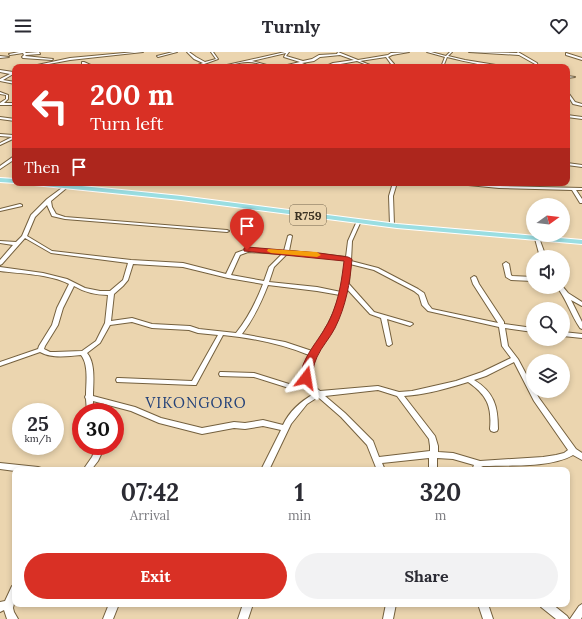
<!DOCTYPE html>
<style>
body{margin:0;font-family:Lora,serif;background:#f2f2f3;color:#2b2b33;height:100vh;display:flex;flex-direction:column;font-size:15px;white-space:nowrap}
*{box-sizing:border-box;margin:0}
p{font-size:13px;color:#7c7c81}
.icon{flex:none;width:22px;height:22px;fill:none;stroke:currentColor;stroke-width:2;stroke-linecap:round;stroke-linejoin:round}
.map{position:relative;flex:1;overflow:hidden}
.details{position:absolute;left:12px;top:415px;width:558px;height:140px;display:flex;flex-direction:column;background:#fff;border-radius:8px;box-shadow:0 2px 6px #0003}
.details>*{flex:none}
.banner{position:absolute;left:12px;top:12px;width:558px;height:122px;border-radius:8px;box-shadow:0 2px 6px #0003;background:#d93025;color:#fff;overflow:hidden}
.needle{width:26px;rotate:75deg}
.tools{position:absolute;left:526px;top:146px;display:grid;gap:8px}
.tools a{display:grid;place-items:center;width:44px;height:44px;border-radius:50%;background:#fff;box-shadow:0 2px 6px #0003;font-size:20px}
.speed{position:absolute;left:12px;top:351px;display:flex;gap:8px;font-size:20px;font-weight:700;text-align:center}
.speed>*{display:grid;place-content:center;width:52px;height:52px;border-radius:50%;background:#fff;box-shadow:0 2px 6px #0003;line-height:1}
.speed small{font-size:10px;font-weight:400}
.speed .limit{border:6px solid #d22;background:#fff;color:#111}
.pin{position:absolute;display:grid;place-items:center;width:34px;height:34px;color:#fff;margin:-41px -17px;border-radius:50% 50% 50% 0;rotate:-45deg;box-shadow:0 0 4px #0007}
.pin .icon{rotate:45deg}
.me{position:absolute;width:44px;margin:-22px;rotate:14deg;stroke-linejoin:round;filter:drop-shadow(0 0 3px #0008)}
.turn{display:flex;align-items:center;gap:14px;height:84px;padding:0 12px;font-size:18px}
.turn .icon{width:52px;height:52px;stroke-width:2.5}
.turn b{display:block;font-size:28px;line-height:34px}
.then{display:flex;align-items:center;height:38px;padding:0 12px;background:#0003;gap:8px;font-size:15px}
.eta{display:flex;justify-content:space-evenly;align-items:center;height:68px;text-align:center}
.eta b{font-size:24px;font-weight:800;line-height:28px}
.button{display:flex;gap:8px;margin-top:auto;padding:8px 12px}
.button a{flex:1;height:46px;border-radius:24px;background:#d93025;color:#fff;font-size:16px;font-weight:800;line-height:46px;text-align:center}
.button a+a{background:#f2f2f3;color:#2b2b33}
header{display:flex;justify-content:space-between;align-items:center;height:52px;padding:0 12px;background:#fff;font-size:18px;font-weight:800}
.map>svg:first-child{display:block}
</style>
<header><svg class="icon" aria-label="menu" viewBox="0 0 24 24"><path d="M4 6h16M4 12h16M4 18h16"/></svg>Turnly<svg class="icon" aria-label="heart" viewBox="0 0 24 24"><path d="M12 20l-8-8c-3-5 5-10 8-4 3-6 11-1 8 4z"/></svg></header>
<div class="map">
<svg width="582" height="567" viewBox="0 0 582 567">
<rect width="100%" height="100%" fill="#ebd5af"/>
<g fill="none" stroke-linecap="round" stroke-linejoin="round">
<defs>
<path id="minor" d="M19,0H25L26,1L39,0L40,2L26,3L25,4L53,7L52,8L23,6L22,5L24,3L23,1L10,3L9,2Z
M135,0H143L70,8L33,15H28L70,6Z
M173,0H177L158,5L157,4Z
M187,0H189L196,5L205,10L216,7L211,0H213L218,7L196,15H193L203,11L194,7Z
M285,0H289L286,4L303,9L312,7L319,3L337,2L338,0L358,8L388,3L391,1L409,0L392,3L388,5L394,12L388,15H385L391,12L386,5L360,9L375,15H372L357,9L324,15L333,11L354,8L340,3L320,5L314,9L302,11L311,15C307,15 303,12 299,12C292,12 285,15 279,15L300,10L284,5L286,1L252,9L274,15C266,15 258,10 249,10C241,9 228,15 218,15Z
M427,0H431L446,4L450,0H452L448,4L465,8L508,15C488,15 467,10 447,5L443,15H441L445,5Z
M469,0L517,1L518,0L537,11L538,15H536L535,12L519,3Z
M566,1L582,6V8L566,3Z
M0,4L9,5L0,6Z
M82,10H84L95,15H92L82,12Z
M0,18L13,20L15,19V21L3,28L15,30V32L0,29V27L10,22L0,20Z
M567,24L575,25L567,26Z
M567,39L575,50L582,52V54L573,52L567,42Z
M0,40L8,43V47L4,51H15V53H0V51L6,47V43L0,42Z
M567,63L582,65V67L567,65Z
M0,65L15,67V69L0,67Z
M0,82L13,83V84H15V86L0,93V91L12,85L0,84Z
M14,104H15V107L0,117V114Z
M567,111L582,113V115L567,113Z
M391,131H395L396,134L393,144L394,173L392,174L390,173L389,144L392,134Z
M456,131H471L499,134L582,136V138H576L582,147V151H580L572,138L499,136L458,132Z
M66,133L69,134L51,149L52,155L56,162L65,165L227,178L229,179L227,180L65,167L52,164L47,153L35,165L27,184L52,199L131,208L183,211L226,222L236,201L247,197L284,199L288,184L290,183L292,184L289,199L319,202L346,205L348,189L357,169L359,168L361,169L352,189L351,209L378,216L418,237L424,241L428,252L432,257L498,271L473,232L471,226L474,224L476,225L479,232L504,270V272L533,276V280L505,276L508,294L518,307L533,335V339H535L539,346L576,397L582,401V408L573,403C551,416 509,413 483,414L481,415L480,418H472L474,413L453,407L437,406V418H429V406L382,411L385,418H377L367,393L341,365L318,345L307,352L291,372L269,418H261L281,378L263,374L245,377L234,376L202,382L159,371L131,359L93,349V360H87L86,347L85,345L86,343C86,331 89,313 81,303C68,304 53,307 40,300L0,314V310L38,297L39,294L52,273L57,256L69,232C50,222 22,222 0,219V215L43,221L67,227L85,236L100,239H110L123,228L128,211L51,201L25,186L2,212L0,213V208L13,193L0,191V189L16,190L22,184L31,163L47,147ZM248,200L282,202L269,215L264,229L231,223L240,203ZM287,202L319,204L346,208L343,232L341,240L317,235L269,230L274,215ZM133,212L183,215L228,226L263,232C256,250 248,266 236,281L199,277L190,274L152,272L132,266L111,269L114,242L123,234L128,228ZM350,212L374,218L414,239L419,243L422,253L428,259L499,275L502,294L511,306L482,320L456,329L412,339L399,340L378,334L320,339C316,336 310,333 309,328C306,308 325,292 333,275C340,263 344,250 347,237L370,262L381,266L387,293L389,294L392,292L387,267L410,274L413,272L412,271L374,260L349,232ZM268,233L317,239L340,243C333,266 324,280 312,299L285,290L242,282C254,266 261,251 268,233ZM74,234C84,240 96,243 108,243L105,271L96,289L82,299L55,300H50L44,297L45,294L58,273L63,256ZM132,270L152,276L189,278L198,281L218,283L192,329L119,326H117L116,328L117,330L194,333H196L223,283C253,286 282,292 309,303L304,314L303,329L289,332L254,321L222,320H220L219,322L220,324L254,325L289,336L305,334L314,342C301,349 289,360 283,373L263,368L245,371L234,370L202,376L161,366L135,355L93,344C93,331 96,312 87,301L100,291L110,273ZM514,310L534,349L568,398L564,401L556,403L543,405L480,409L453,401L438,400V394L435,384L404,344C424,343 449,336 468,330C487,343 492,354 490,377L491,379L494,380L497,379L498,377C498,354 494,340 474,328L486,324ZM378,338L397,344L429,387L430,394V399L379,405L373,389L345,361L325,344Z
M20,152L22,153V154L0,159V157Z
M534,183H538L546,205H540Z
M506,210L509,212L511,223L512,224L533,225V229L511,228L506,225L503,212Z
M557,235H563L568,241L582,250V254L571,248L582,270V277L580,276C571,263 567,248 557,235Z
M563,280L582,282V286L563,284Z
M97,394H105L98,409L91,418H83L92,405Z
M0,411L38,415L41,416L42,418L15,419L0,417Z
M15,532V547L13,556L14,560L18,567H7L4,558L0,560V550L5,549L12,534Z
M109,552H119L113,567H103Z
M243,552H253L248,567H238Z
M386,552H396L393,567H383Z
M478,552H488L493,567H483Z
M539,552H552L567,564L569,567H556L541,555Z
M582,552V565L581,567H570L579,554Z"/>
<path id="primary" d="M0,126L15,127V131L0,130Z
M31,131H52L181,144L397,172L582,188V192L397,176L181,148L34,133Z"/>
</defs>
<use href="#minor" stroke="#74603e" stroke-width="2"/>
<use href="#primary" stroke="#fff" stroke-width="2"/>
<use href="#minor" fill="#fff" fill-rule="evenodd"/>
<use href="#primary" fill="#9adee2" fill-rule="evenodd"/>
</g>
<path fill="#d93025" stroke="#8d1f18" d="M247,195L319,201L348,205L352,207C350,231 346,254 335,276C330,286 322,294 317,305C313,313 313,322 310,328H303C295,314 319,288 325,276C329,270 332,263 334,257C340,241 342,225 344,209L244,199V196Z"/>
<path fill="#f59e0b" d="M268,197L317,200L321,203L317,205L271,201L267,199Z"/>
<g text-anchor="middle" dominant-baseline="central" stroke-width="4" stroke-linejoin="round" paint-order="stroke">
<rect fill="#ebd5af" stroke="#70634d" stroke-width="1" x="290" y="153" width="36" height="20" rx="3"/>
<g font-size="12" font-weight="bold" fill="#3b3223">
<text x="308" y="163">R759</text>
</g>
<g font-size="15" letter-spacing="1" fill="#244279" stroke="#ebd5af">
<text x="196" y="350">VIKONGORO</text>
</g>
</g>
</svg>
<div class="tools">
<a><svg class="needle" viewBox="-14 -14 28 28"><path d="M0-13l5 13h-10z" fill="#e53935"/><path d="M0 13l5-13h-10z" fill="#7c7c81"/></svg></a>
<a><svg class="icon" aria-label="sound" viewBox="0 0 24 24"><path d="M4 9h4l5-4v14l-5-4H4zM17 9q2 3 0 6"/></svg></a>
<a><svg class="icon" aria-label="search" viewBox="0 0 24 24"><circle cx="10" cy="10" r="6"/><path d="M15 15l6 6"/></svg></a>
<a><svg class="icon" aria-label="layers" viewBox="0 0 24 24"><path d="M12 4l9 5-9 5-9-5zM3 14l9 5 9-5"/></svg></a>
</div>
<div class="speed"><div>25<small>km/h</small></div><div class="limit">30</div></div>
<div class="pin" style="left:247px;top:198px;background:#d93025"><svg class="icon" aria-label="arrive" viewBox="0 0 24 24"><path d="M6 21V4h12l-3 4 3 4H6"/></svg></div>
<svg class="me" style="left:306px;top:326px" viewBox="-20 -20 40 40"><path d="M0-17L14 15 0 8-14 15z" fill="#d93025" stroke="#fff" stroke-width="4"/></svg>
<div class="banner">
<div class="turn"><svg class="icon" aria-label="left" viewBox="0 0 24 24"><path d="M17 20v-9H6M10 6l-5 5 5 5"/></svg><div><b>200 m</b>Turn left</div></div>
<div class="then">Then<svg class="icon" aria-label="arrive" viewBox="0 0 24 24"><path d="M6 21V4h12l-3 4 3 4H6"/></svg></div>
</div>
<section class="details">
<div class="eta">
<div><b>07:42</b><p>Arrival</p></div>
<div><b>1</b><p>min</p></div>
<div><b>320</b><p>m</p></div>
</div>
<div class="button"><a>Exit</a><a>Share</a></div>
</section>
</div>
